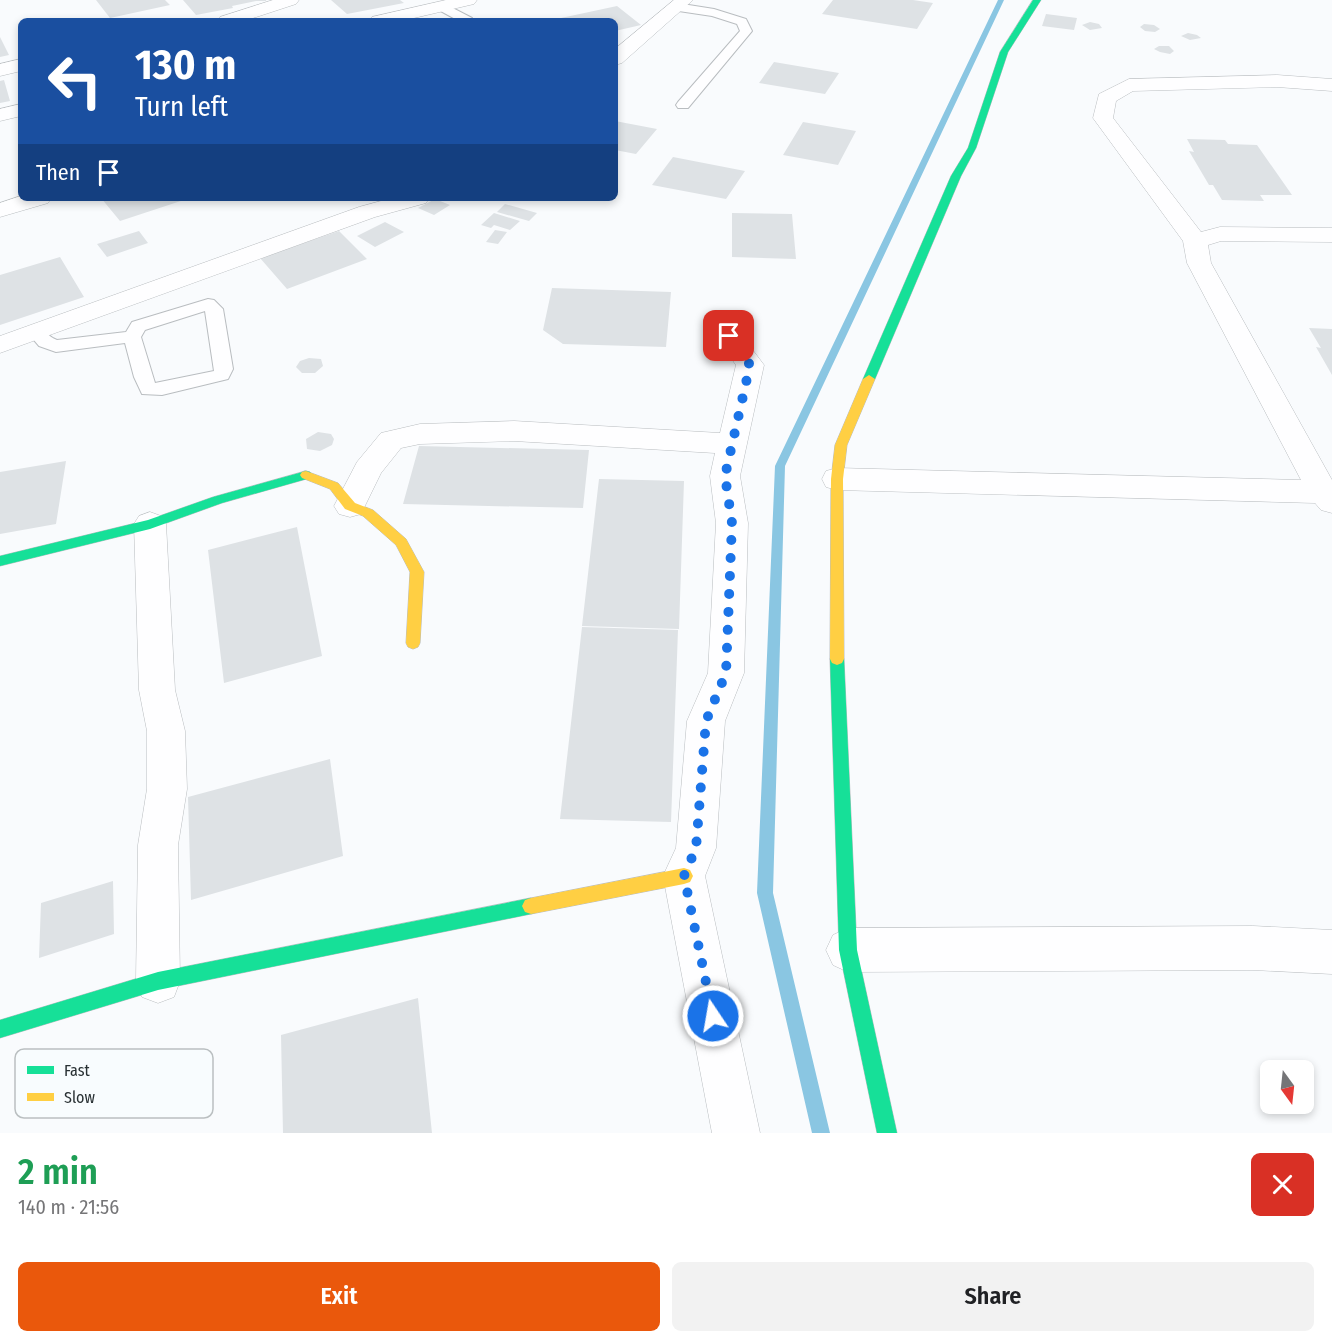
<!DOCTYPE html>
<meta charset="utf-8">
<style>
body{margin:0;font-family:"Fira Sans Condensed",sans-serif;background:#f2f2f2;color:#202124;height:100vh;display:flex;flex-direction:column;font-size:22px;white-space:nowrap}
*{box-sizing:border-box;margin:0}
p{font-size:20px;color:#757577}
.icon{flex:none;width:33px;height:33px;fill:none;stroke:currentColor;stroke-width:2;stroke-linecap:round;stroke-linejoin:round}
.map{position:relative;height:1133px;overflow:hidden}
.side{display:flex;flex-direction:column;background:#fff;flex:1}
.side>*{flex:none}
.guide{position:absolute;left:18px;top:18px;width:600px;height:183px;border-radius:9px;box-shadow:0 3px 9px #0003;background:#1a4fa0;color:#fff;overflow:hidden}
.needle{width:39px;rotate:165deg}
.fabs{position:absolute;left:1260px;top:1060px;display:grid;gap:12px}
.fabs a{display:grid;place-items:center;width:54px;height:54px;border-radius:9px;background:#fff;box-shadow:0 3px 9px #0003;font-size:30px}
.pin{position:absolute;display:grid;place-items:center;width:51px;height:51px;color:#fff;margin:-26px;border-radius:12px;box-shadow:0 3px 9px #0006}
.me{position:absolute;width:66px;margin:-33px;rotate:348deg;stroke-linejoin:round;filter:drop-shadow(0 0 4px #0008)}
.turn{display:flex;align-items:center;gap:21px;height:126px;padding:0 18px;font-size:27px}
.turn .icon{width:78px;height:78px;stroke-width:2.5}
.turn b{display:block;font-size:42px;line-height:51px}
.then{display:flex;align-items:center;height:57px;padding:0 18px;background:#0003;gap:12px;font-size:22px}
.round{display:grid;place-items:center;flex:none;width:63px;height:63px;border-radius:9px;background:#f2f2f2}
.summary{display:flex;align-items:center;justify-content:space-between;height:102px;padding:0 18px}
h1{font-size:36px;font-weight:600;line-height:45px;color:#1e9e55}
.button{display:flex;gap:12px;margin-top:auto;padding:12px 18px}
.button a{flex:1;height:69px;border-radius:9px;background:#ea580c;color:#fff;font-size:24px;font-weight:600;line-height:69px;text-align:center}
.button a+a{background:#f2f2f2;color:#202124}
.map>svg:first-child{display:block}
</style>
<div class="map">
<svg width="1332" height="1133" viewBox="0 0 1332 1133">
<rect width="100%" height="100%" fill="#f9fbfd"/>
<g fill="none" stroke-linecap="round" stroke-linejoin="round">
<path fill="#8ac6e2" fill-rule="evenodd" d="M998,0H1004L785,466L773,893L830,1133H812L757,893L775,466Z"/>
</g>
<path fill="#dee2e5" d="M96,0H165L170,5L110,18Z
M183,0H266V1H256L232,6L233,8L196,15Z
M331,0H400L404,3L347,14Z
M833,0H913L933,3L917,29L822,14Z
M617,6L641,25L615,31V21H547Z
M1046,14L1077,18L1074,30L1042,26Z
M1090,22L1099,24L1102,28L1090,30L1082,25Z
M1144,24L1154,25L1160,29L1155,32L1145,31L1140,27Z
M1188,33L1197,35L1201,38L1190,40L1181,36Z
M0,37L9,55L0,57Z
M1159,46H1169L1174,51L1170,54L1160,52L1154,49Z
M774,62L839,73L825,94L759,83Z
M4,80L10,101L0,103V81Z
M615,121L657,129L636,154L615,150Z
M803,122L856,131L838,165L783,155Z
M1187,139L1225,140L1228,144L1257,145L1292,195H1260L1264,201L1222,200L1213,185H1209L1189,151L1194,152Z
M673,157L745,171L726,199L652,185Z
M101,198H190L120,221Z
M435,199L450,205L434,215L418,208Z
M505,204L537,213L529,221L497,212Z
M494,213L520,221L510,230L494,225L491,228L481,225Z
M732,213L792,214L796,259L732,257Z
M385,222L404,232L375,247L357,236Z
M495,230L507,232L498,244L486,242Z
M139,231L148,243L107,257L97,244Z
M339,231L367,259L287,289L260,258Z
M60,257L84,297L0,325V275Z
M552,288L671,292L666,347L563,344L543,330Z
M1309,328L1332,329V375L1316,347L1321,348Z
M309,358L321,359L323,366L315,373H302L296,367L300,361Z
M318,432L331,434L334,439L332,445L320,451L307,449L306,439Z
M419,446L589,450L583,508L403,504Z
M66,461L56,524L0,534V472Z
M599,479L684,481L679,629L582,626Z
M297,527L322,656L224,683L208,550Z
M582,627L678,630L671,822L560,819Z
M330,759L343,856L191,900L188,797Z
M113,881L114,934L39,958L41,903Z
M418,998L432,1133H283L281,1035Z"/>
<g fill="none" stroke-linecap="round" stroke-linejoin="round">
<defs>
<path id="lane" d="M441,2L472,18L474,21H459L437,9L435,6Z
M676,3L714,9L746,19L752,31L688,108H678L676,105L678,102L740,31L737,24L712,16L672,10V4Z
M208,299L214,300L223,309L233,369L228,379L162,395L142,394L134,377L125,343L56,352L39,346L28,333L31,329C44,326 46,336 57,340L126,332L132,322ZM205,311L214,371L155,383L141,337L145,330Z"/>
<path id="street" d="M273,0H299L296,4L244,21H217L220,17Z
M446,0H477L474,4L401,21H369L372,17Z
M674,0H693L622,63L615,65V49Z
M21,59V71L0,76V64Z
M1277,75L1332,79V91L1277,87L1133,91L1116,101L1113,118L1201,232L1220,227L1332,228V242L1221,241L1208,245L1211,263L1332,480V513L1321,510L1315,503L837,490L826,487L822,479L826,471L837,468L1301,480L1187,263L1183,241L1093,118L1099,94L1129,79Z
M21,104V116L0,121V109Z
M21,196V198H51L48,203L0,217V203Z
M392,198H429L426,203L375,217L0,353V336L359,207Z
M718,314L727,316L764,365L740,476L748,523L744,673L725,721L716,848L705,876L760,1133H712L663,876L676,848L687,721L708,673L716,523L710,476L715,453L514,441L420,444L401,448L381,473L361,514L350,517L339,514L334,506L357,462L381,433L420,424L514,421L720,433L736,365L705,322L709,316Z
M150,512L161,516L166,524L175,690L185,731L187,789L178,845L180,981L174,997L158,1003L142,997L136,981L138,845L147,789V731L139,690L134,524L139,516Z
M1253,926L1332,930V974L1253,970L848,972L833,965L826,950L833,935L848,928Z"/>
<path id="fast" d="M1033,0H1041L1008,52L976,148L961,176L875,379L869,383L865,382L863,379L951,176L968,148L1000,52Z
M306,471L310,472L312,475L310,478L222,503L150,529L0,566V556L148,520L213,497Z
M837,653L842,655L844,659L857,950L897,1133H877L839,950L830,659L832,655Z
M531,898L537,900L540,906L537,912L531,914L158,990L0,1038V1020L158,972Z"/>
<path id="slow" d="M869,375L875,379L847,445L843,479L844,659L842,663L837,665L832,663L830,659L831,479L835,445L863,379Z
M306,471L338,483L355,503L373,510L406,539L424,572L420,643L418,647L413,649L408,647L406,643L410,572L396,545L363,516L345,509L330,489L302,478L300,475L302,472Z
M684,868L690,870L693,876L690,882L684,884L531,914L525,912L522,906L525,900L531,898Z"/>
</defs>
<use href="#lane" stroke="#b9bdc0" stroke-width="2"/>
<use href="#street" stroke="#b9bdc0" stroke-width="1"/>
<use href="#fast" stroke="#b9bdc0" stroke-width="1"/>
<use href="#slow" stroke="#b9bdc0" stroke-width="1"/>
<use href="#lane" fill="#fefeff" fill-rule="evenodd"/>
<use href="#street" fill="#fefeff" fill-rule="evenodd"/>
<use href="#fast" fill="#16e098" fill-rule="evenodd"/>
<use href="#slow" fill="#ffcf43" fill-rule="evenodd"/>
</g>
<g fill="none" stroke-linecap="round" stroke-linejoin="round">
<path stroke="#1a73e8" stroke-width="10" stroke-dasharray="0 18" d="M713,1016L684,876L696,848L706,721L726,673L732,523L725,476L750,365L729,336"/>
</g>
<rect x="15" y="1049" width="198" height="69" rx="9" fill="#f8fcfe" stroke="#babfc1" stroke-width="1.5"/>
<rect x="27" y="1066" width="27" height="8" fill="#16e098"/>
<rect x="27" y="1093" width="27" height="8" fill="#ffcf43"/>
<g font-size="16" fill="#293134">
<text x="64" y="1076">Fast</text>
<text x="64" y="1103">Slow</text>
</g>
</svg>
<div class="fabs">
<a><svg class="needle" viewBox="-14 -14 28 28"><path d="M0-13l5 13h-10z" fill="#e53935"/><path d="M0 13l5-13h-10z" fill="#757577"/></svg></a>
</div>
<div class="pin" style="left:729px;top:336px;background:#d93025"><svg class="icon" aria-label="arrive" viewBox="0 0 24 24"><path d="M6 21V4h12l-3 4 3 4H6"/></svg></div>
<svg class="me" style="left:713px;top:1016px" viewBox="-20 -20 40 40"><circle r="17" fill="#1a73e8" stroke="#fff" stroke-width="3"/><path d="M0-11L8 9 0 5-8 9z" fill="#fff"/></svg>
<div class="guide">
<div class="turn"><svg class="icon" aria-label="left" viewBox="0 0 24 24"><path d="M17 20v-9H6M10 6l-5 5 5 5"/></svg><div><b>130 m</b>Turn left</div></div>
<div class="then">Then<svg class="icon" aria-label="arrive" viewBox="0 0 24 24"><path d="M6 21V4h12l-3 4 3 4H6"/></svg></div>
</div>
</div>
<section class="side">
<div class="summary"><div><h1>2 min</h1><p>140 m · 21:56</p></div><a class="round" style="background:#d93025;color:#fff"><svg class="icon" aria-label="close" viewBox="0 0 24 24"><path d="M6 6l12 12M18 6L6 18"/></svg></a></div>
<div class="button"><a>Exit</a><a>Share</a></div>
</section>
